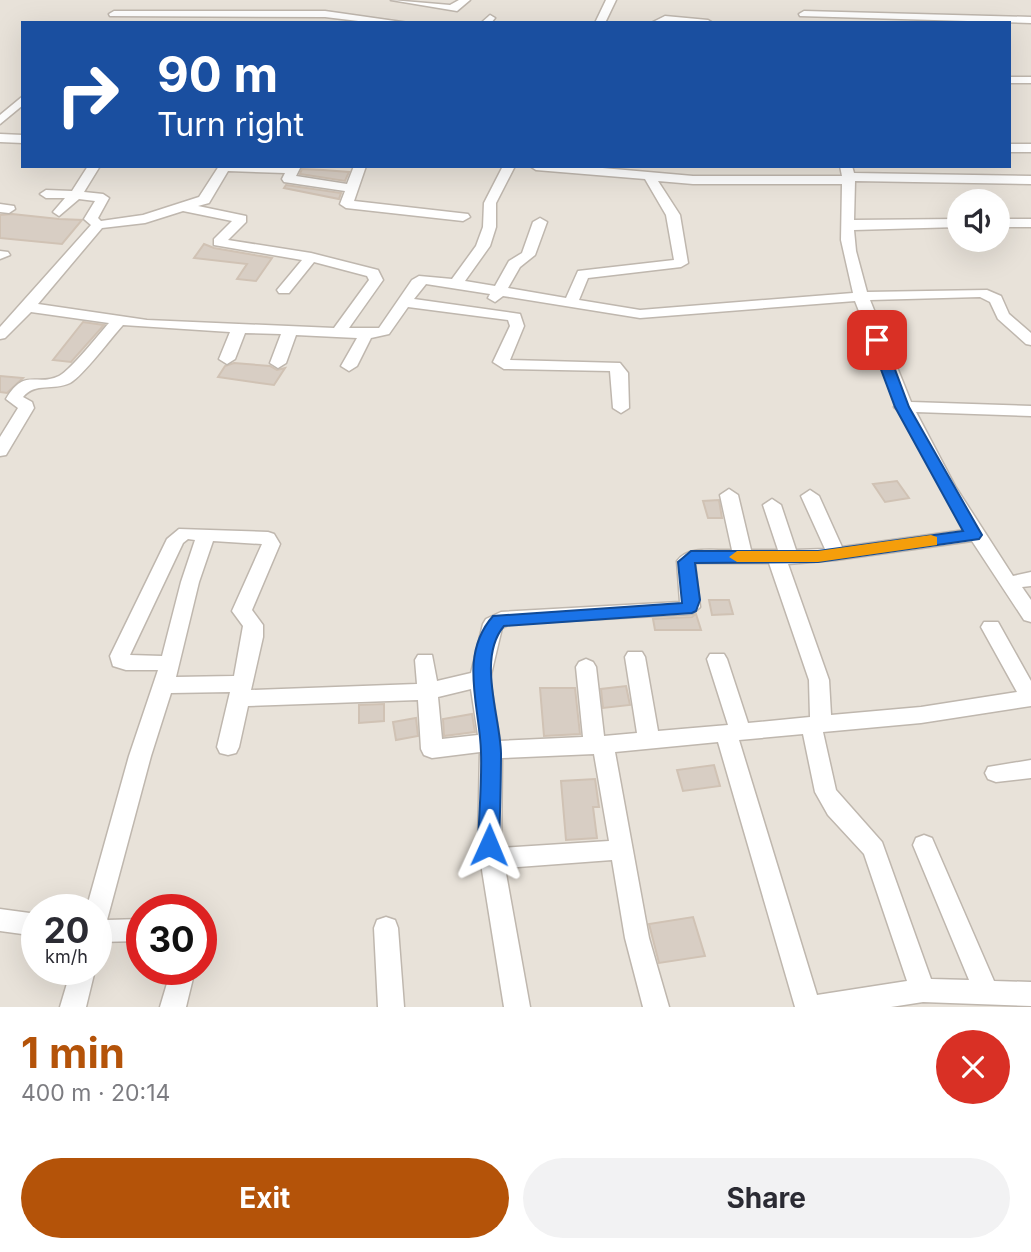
<!DOCTYPE html>
<meta charset="utf-8">
<style>
body{margin:0;font-family:Inter,sans-serif;background:#f2f2f3;color:#2b2b33;height:100vh;display:flex;flex-direction:column;font-size:26px;white-space:nowrap}
*{box-sizing:border-box;margin:0}
p{font-size:23px;color:#7c7c81}
.icon{flex:none;width:38px;height:38px;fill:none;stroke:currentColor;stroke-width:2;stroke-linecap:round;stroke-linejoin:round}
.map{position:relative;height:1007px;overflow:hidden}
.side{display:flex;flex-direction:column;background:#fff;flex:1}
.side>*{flex:none}
.guide{position:absolute;left:21px;top:21px;width:990px;height:147px;border-radius:0px;box-shadow:0 7px 28px #0002;background:#1a4fa0;color:#fff;overflow:hidden}
.fabs{position:absolute;left:947px;top:189px;display:grid;gap:14px}
.fabs a{display:grid;place-items:center;width:63px;height:63px;border-radius:50%;background:#fff;box-shadow:0 7px 28px #0002;font-size:35px}
.speed{position:absolute;left:21px;top:894px;display:flex;gap:14px;font-size:35px;font-weight:700;text-align:center}
.speed>*{display:grid;place-content:center;width:91px;height:91px;border-radius:50%;background:#fff;box-shadow:0 7px 28px #0002;line-height:1}
.speed small{font-size:18px;font-weight:400}
.speed .limit{border:10px solid #d22;background:#fff;color:#111}
.pin{position:absolute;display:grid;place-items:center;width:60px;height:60px;color:#fff;margin:-30px;border-radius:14px;box-shadow:0 4px 10px #0006}
.me{position:absolute;width:77px;margin:-38px;rotate:1deg;stroke-linejoin:round;filter:drop-shadow(0 0 5px #0008)}
.turn{display:flex;align-items:center;gap:24px;height:147px;padding:0 21px;font-size:32px}
.turn .icon{width:91px;height:91px;stroke-width:2.5}
.turn b{display:block;font-size:49px;line-height:60px}
.round{display:grid;place-items:center;flex:none;width:74px;height:74px;border-radius:37px;background:#f2f2f3}
.head{display:flex;align-items:center;justify-content:space-between;height:119px;padding:0 21px}
h1{font-size:42px;font-weight:700;line-height:52px;color:#b45309}
.action{display:flex;gap:14px;margin-top:auto;padding:14px 21px}
.action a{flex:1;height:80px;border-radius:42px;background:#b45309;color:#fff;font-size:28px;font-weight:700;line-height:80px;text-align:center}
.action a+a{background:#f2f2f3;color:#2b2b33}
.map>svg:first-child{display:block}
</style>
<div class="map">
<svg width="1031" height="1007" viewBox="0 0 1031 1007">
<rect width="100%" height="100%" fill="#f4f0eb"/>
<path fill="#e8e2d9" fill-rule="evenodd" d="M0,0H1031V1007H0ZM23,23H1010V166H23ZM959,201H998V240H959ZM37,910H96V970H37ZM142,910H201V970H142Z"/>
<path fill="#d8cec4" stroke="#d0c2b4" stroke-width="2" d="M302,169L323,170L349,172L345,181L300,174Z
M286,185L341,193L339,199L284,188Z
M12,214L59,219L82,220L62,244L0,238V215Z
M204,244L214,248L272,258L256,281L237,279L247,264L194,258Z
M83,322L104,325L71,362L53,360Z
M234,363L270,366L277,370L285,368L274,385L218,377L225,366Z
M0,376L23,378L7,393L0,392Z
M897,481L909,498L885,502L873,484Z
M719,500L722,518H708L703,501Z
M709,600H729L733,614L712,615Z
M696,614L701,630H655L653,619L692,617Z
M626,686L630,705L603,708L601,689Z
M540,688H575L580,734L544,736Z
M384,704V721L359,723V705Z
M472,714L475,732L444,736L443,719Z
M416,718L418,736L396,740L393,722Z
M714,765L720,786L683,791L677,770Z
M595,779L599,807H593L597,838L566,840L561,781Z
M693,917L705,956L659,963L649,924Z"/>
<g fill="none" stroke-linecap="round" stroke-linejoin="round">
<defs>
<path id="minor" d="M391,0L450,5L459,0H470L457,11Z
M606,0H616L605,23H595Z
M114,11H325L409,23H375L325,17L110,16L109,14Z
M804,11L1031,17V23L800,16L799,14Z
M490,15L495,18L491,23H481Z
M665,16L708,20L713,23H651Z
M1010,77H1031V83H1010Z
M23,96V105L0,124V115Z
M0,134L23,135V143L0,142Z
M1010,144H1031V152H1010Z
M88,166H100L84,192L103,194L109,198L98,218L101,221L143,215L199,197L219,166H301L296,176L347,184L354,166H366L354,201L468,214L470,217L463,221L346,208L340,204L345,191L284,182L282,179L285,173L228,171L209,203L198,206L246,216V222L228,240L311,253L378,270L383,280L349,328H379L412,280L419,276L452,279L476,246L483,227L484,203L503,166H515L496,203V227L490,246L465,281L495,286L509,261L522,253L533,222L540,218L547,222L535,255L520,267L508,288L566,298L578,271L674,260L666,215L645,179L536,170L530,166H580L693,176H842L840,166H852L854,173L1031,176V184L855,181L854,220L959,219V227L854,230L856,251L867,292L987,290L1001,296L1009,314L1031,333V345L1026,344L998,319L990,302L980,297L870,300L911,402L1031,406V416L916,412L955,486L1013,576L1031,572V586L1022,587L1031,600V622L1024,620L972,541L836,560L788,564L829,680L831,715L921,707L1017,692L981,627L984,622H998L1031,681V706L921,723L823,732L836,790L882,842L931,979L969,980L913,845L916,838L924,835L932,838L935,845L994,981L1031,982V1006L923,1002L891,1007H795L718,742L615,752L649,938L669,1007H643L625,938L612,860L505,868L530,1007H504L478,845L480,752L432,758L424,755L421,749L418,700L248,706L239,747L236,753L228,755L220,753L217,747L230,692L171,693L151,756L107,920L142,919V941L96,942V910H86L129,756L158,670H126L113,666L110,656L167,539L179,529L268,532L274,534L280,544L252,610L263,625V637L251,690L417,684L415,660L418,655H432L437,681L471,673L483,624L486,619L501,612L680,602L677,561C688,545 715,551 732,550L720,495L729,489L738,495L751,550H778L763,505L772,499L781,505L796,550L825,549L801,496L810,490L819,496L842,547L965,530L899,411L894,407L896,405L855,301L640,318L503,296L495,302L488,298L490,294L426,284L414,299L520,314L524,326L510,360L620,363L628,373L629,408L621,413L613,408L610,371L504,369L493,362L510,326L508,320L408,307L389,334L371,338L357,366L349,371L341,366L357,338L296,335L286,363L278,368L270,363L281,334L245,333L235,359L227,364L219,359L230,332L123,325C111,338 83,376 70,383C54,391 35,382 23,397L32,402L34,408L6,455L0,456V437L18,408L6,399C25,367 36,387 59,376C71,370 99,334 109,323L31,312L5,338L0,339V327L91,225L84,219L95,201L79,199L59,216L53,212L65,198H46L40,194L46,190L72,191ZM658,181L693,184H842L841,240L853,293L640,310L579,300L588,278L681,267L688,263L680,215ZM183,211L232,221L214,239V245L302,260L277,290L279,293H289L314,262L367,276L369,280L334,328L147,320L38,304L102,228L145,223ZM188,539L195,540L181,582L162,656L130,655L183,543ZM213,541L262,544L232,611L243,626L234,676L176,677L199,582ZM695,563H769L809,680L810,717L748,723L727,659L724,654H710L707,659L728,725L658,731L645,657L642,652H628L625,657L637,733L604,736L596,667L593,662L586,659L579,662L576,667L583,737L500,741L490,679L502,628L511,624L692,614L700,607ZM471,689L478,735L442,739L438,697ZM803,734L815,792L828,815L864,854L907,981L817,995L739,740ZM594,754L609,841L501,848L502,758Z
M0,204L14,206L15,209L9,213L0,212Z
M998,219H1031V227H998Z
M0,251L8,252L10,255L0,259Z
M1031,760V778L996,782L988,779L985,773L988,767Z
M0,909L37,914V936L0,931Z
M386,917L395,920L398,928L404,1007H378L374,928L377,920Z
M71,970H95L86,1007H60Z
M171,970H195L186,1007H160Z"/>
</defs>
<use href="#minor" stroke="#bfb7ae" stroke-width="3"/>
<use href="#minor" fill="#fff" fill-rule="evenodd"/>
</g>
<path fill="#1a73e8" stroke="#114b97" stroke-width="2" d="M877,336L884,340L909,407L982,535L979,539L818,562L695,563L700,600L696,611L692,613L504,626C477,658 500,716 501,753C501,784 500,815 499,845L496,852L489,854L481,852L478,845C479,814 482,783 481,752C480,706 458,656 493,616L682,603L678,562L691,551H818L963,531L895,407L870,340Z"/>
<path fill="#f59e0b" d="M931,535L937,537V545L818,562H737L729,557L737,551H818Z"/>
</svg>
<div class="fabs">
<a><svg class="icon" aria-label="sound" viewBox="0 0 24 24"><path d="M4 9h4l5-4v14l-5-4H4zM17 9q2 3 0 6"/></svg></a>
</div>
<div class="speed"><div>20<small>km/h</small></div><div class="limit">30</div></div>
<div class="pin" style="left:877px;top:340px;background:#d93025"><svg class="icon" aria-label="arrive" viewBox="0 0 24 24"><path d="M6 21V4h12l-3 4 3 4H6"/></svg></div>
<svg class="me" style="left:489px;top:845px" viewBox="-20 -20 40 40"><path d="M0-17L14 15 0 8-14 15z" fill="#1a73e8" stroke="#fff" stroke-width="4"/></svg>
<div class="guide">
<div class="turn"><svg class="icon" aria-label="right" viewBox="0 0 24 24"><path d="M7 20v-9h11M14 6l5 5-5 5"/></svg><div><b>90 m</b>Turn right</div></div>
</div>
</div>
<section class="side">
<div class="head"><div><h1>1 min</h1><p>400 m · 20:14</p></div><a class="round" style="background:#d93025;color:#fff"><svg class="icon" aria-label="close" viewBox="0 0 24 24"><path d="M6 6l12 12M18 6L6 18"/></svg></a></div>
<div class="action"><a>Exit</a><a>Share</a></div>
</section>
